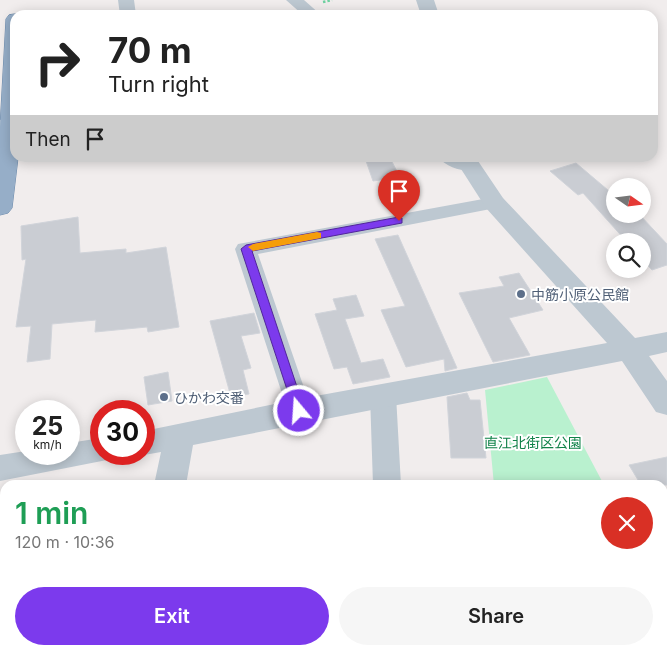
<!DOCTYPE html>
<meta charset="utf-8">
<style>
body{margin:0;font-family:Inter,"Noto Sans JP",sans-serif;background:#f6f6f6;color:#222;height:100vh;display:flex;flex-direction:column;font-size:19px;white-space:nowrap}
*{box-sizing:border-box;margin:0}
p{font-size:16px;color:#767676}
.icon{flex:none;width:28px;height:28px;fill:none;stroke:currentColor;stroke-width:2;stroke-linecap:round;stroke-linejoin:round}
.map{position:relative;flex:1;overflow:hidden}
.side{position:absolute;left:0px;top:480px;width:668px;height:175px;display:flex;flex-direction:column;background:#fff;border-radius:15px 15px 0 0;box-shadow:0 2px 12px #0003}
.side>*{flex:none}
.banner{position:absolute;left:10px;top:10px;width:648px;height:152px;border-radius:15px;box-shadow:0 2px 12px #0003;background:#fff;color:#222;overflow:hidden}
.needle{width:32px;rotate:104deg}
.controls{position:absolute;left:606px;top:178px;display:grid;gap:10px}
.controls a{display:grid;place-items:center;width:45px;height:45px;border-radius:50%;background:#fff;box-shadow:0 2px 12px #0003;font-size:25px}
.speed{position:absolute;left:15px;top:400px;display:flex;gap:10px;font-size:25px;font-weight:700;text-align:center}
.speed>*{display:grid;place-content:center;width:65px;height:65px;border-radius:50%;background:#fff;box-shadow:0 2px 12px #0003;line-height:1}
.speed small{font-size:12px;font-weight:400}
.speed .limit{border:8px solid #d22;background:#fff;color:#111}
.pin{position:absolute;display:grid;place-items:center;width:42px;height:42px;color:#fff;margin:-51px -21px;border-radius:50% 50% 50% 0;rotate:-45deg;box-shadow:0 0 5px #0007}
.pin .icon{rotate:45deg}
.me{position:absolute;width:55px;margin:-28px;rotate:342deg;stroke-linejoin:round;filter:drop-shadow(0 0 4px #0008)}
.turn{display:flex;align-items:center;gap:18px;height:105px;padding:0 15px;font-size:22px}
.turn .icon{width:65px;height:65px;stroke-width:2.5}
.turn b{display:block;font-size:35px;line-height:42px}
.then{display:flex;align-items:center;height:48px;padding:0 15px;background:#0003;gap:10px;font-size:19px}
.round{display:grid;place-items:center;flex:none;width:52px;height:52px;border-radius:26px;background:#f6f6f6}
.summary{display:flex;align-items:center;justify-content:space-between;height:85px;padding:0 15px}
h1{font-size:30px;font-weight:600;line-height:38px;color:#1e9e55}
.action{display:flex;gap:10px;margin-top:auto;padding:10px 15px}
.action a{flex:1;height:58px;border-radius:30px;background:#7c3aed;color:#fff;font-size:20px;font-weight:600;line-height:58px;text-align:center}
.action a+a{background:#f6f6f6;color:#222}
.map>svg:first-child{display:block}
</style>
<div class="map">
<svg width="667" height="655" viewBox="0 0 667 655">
<rect width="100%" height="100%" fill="#f1eded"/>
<path fill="#b9f1cf" d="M547,377L604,485H494L485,390Z"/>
<path fill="#cacdd3" stroke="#d1d4da" d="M365,158H390L400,177L373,181Z
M576,163L615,196V214H639L667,244V265L652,270L642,259V241H626L583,193L578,195L550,171Z
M78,217L80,253L126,249V253L166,247L179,327L148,332L147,327L95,332L96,320L52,324L50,359L27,362L31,326L16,327L26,259L22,260L21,226Z
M398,235L446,343L457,368L445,371L444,359L406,367L381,310L405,306L375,239Z
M519,273L543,310L509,318L530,355L493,362L459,293L504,286L499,277Z
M356,295L364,316L345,319L361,363L383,359L390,377L353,384L347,367L334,369L315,314L337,310L333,299Z
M254,313L260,333L241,336L251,368L243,370L249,394L231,397L210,321Z
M168,372L172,401L148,405L144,377Z
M467,393L470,400H480L486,458H451L447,397Z
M667,457V485H641L629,465Z"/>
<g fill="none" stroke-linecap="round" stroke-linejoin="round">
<defs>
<path id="trunk" d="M15,14L21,15H15V158H18L12,208L8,213L0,215V127L6,19L9,15Z"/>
</defs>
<use href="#trunk" stroke="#6d8bac" stroke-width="1"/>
<path stroke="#6fd1a1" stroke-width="2.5" stroke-dasharray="2.5 2" stroke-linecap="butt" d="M323,2L332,0"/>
<path fill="#bdc8d1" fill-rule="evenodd" d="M118,0H134L136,15H120Z
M286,0H304L321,15H303Z
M15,119V131L0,132V120Z
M439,158C451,157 471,155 479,166L476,170C465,173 446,167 439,158Z
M494,197L501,199L504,203L501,207L258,254L312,411L308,418L299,421L290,418L235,249L238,244Z
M383,385L392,388L396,395L401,485H373L370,395L374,388Z
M379,650H411V655H379Z"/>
<path fill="#bdc8d1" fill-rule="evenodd" d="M416,0H434L439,15H421Z
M454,158H476L503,198L635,338L667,332V352L649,356L667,381V415L656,412L622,361L193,445L186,485H154L161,452L144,455L139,454H144V431L299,399L607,343L486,208Z
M101,438V454H115L112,459L0,481V455L26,451V454H69V443Z
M123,650H161L160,655H122Z"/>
<use href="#trunk" fill="#96aec8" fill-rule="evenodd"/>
</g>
<path fill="#7c3aed" stroke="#51269a" d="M399,217L402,218V223L252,251L305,411L299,416L295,414L241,249L246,245Z"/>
<path fill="#f59e0b" d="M317,232L321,233V238L253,251L248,247L253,244Z"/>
<g fill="#5c6f8a" stroke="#fff" stroke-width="2">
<circle cx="521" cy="294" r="5"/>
<circle cx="164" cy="397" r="5"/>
</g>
<g text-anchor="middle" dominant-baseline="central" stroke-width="4" stroke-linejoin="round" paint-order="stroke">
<g font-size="14" fill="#4e5e75" stroke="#fff" text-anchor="start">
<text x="531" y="294">中筋小原公民館</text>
<text x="174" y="397">ひかわ交番</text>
</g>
<g font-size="14" fill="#118249" stroke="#fff">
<text x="533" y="442">直江北街区公園</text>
</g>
</g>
</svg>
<div class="controls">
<a><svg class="needle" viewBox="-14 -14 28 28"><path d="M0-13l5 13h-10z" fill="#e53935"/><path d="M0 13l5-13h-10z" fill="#767676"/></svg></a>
<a><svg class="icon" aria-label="search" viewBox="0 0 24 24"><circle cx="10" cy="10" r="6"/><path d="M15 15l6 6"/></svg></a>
</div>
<div class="speed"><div>25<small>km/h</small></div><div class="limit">30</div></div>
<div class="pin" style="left:399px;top:221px;background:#d93025"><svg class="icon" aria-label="arrive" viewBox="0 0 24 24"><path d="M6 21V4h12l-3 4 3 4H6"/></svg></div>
<svg class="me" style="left:299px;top:411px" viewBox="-20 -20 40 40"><circle r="17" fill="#7c3aed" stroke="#fff" stroke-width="3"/><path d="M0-11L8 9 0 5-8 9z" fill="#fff"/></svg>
<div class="banner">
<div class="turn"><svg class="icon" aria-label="right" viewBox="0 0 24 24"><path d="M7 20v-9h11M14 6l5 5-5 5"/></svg><div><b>70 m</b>Turn right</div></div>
<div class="then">Then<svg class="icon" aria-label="arrive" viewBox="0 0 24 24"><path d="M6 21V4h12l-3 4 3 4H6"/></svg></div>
</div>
<section class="side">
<div class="summary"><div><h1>1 min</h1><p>120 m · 10:36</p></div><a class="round" style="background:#d93025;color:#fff"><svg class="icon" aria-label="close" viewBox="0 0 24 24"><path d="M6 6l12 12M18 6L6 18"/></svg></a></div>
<div class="action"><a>Exit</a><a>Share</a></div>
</section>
</div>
